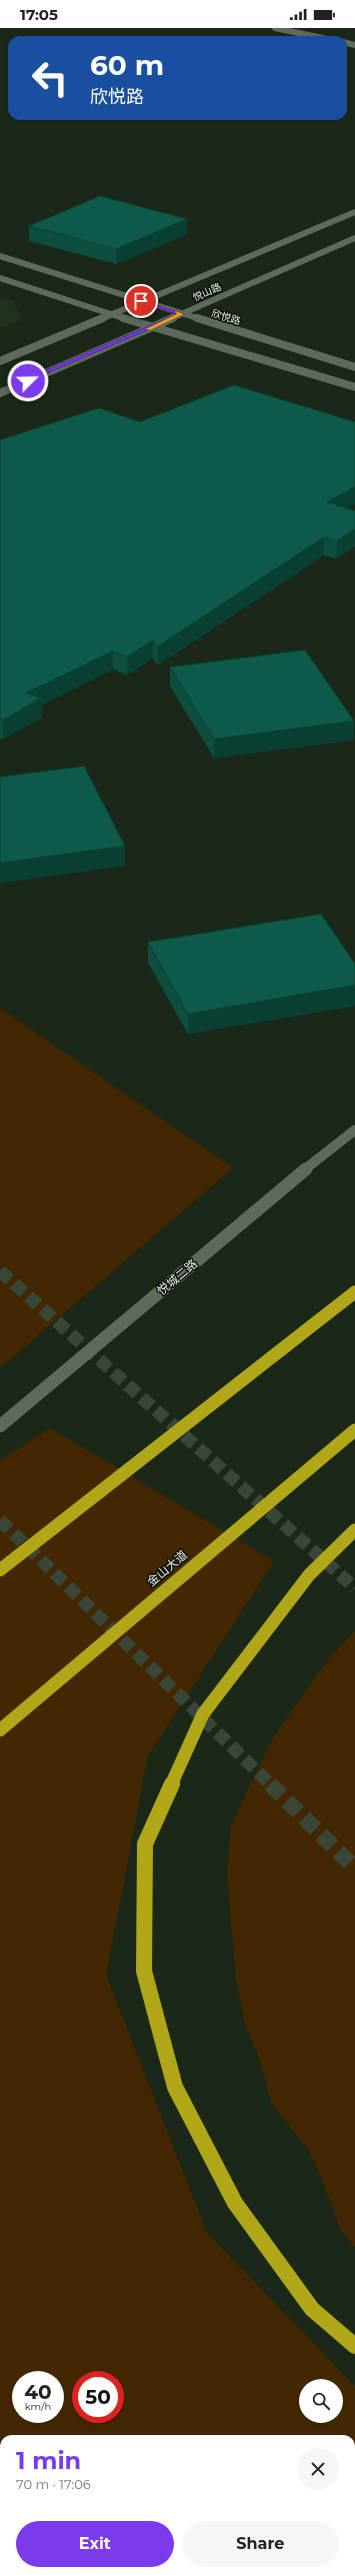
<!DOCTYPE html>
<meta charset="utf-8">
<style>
body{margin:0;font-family:Montserrat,"Noto Sans SC",sans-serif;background:#f6f6f6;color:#222;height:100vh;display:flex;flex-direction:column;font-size:15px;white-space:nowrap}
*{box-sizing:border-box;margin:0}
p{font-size:13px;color:#767676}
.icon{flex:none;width:22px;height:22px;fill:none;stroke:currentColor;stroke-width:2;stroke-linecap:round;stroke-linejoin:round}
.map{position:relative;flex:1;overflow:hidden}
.drawer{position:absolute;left:0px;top:2407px;width:355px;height:140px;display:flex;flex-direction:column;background:#fff;border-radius:12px 12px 0 0;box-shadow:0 1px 3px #0004}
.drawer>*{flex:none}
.guide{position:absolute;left:8px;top:8px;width:339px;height:84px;border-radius:12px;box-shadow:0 1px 3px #0004;background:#1a4fa0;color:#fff;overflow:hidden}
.buttons{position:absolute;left:299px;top:2351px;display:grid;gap:8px}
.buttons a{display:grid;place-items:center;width:44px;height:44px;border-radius:50%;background:#fff;box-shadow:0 1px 3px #0004;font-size:20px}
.speed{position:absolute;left:12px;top:2343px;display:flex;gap:8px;font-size:20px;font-weight:700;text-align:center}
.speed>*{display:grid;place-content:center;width:52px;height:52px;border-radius:50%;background:#fff;box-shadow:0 1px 3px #0004;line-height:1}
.speed small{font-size:10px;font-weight:400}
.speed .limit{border:6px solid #d22;background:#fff;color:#111}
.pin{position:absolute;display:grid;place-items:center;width:34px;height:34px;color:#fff;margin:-17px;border:2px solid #fff;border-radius:50%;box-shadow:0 1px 4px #0007}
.me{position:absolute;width:44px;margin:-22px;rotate:67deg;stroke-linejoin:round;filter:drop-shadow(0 0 3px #0008)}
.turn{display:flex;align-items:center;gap:14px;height:84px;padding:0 16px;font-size:18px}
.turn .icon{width:52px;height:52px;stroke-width:2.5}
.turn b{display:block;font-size:28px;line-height:34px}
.round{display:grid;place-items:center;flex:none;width:42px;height:42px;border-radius:21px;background:#f6f6f6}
.head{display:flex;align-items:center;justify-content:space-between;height:68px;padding:0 16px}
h1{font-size:24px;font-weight:700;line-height:30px;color:#7c3aed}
.action{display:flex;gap:8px;margin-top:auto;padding:8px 16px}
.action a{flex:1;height:46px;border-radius:24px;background:#7c3aed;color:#fff;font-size:16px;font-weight:700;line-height:46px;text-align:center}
.action a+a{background:#f6f6f6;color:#222}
.status{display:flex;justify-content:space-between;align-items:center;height:28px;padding:0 20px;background:#fff;direction:ltr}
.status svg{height:11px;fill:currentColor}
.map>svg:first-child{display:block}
</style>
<div class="status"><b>17:05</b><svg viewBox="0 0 49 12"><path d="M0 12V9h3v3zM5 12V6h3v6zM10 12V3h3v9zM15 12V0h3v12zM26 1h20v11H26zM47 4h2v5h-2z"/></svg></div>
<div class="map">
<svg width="355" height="2547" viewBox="0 0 355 2547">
<rect width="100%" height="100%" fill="#1b2818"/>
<path fill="#21331d" d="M0,269L13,273L21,292L0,300Z"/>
<path fill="#422700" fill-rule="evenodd" d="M0,980L233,1140L0,1340Z
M50,1400L274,1533L148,1728L106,1947L207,2205L355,2358V2547H0V1432ZM21,2352H55V2386H21ZM81,2352H115V2386H81ZM306,2358H336V2388H306ZM4,2411H351V2543H4Z
M355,1603V2220L341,2202L320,2147L307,2120L272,2076L257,2024L246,2000L236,1950L227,1846L231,1798L272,1711L329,1630Z"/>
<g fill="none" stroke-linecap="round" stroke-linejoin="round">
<path stroke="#3a4637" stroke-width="13" stroke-dasharray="13 6" stroke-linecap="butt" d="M0,1243L355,1560
M0,1492L271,1757"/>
<path stroke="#3a4637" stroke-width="16" stroke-dasharray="16 8" stroke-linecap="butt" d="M270,1756L355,1840"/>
<path stroke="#5d6c5a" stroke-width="6" d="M275,0L332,12
M343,14L355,17
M0,228L200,291
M0,250L126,291
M101,291L355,184
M170,291L355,210"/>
<path stroke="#5d6c5a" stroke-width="8" d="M123,290L355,359
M197,290L355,339
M0,333L103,290
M0,365L173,290"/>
<path stroke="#5d6c5a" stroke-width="10" d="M304,1142L355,1102"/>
<path stroke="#5d6c5a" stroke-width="13" d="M0,1398L306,1141"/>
<path stroke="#afa618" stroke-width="13" d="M0,1542L355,1264
M0,1702L355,1402
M171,1757L203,1686L309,1547L355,1502"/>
<path stroke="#afa618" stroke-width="16" d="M172,1756L145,1816L144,1943L175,2059L235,2175L312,2281L355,2318
M0,2443H4
M351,2511L355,2512
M0,2523L4,2524
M68,2543L81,2547"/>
</g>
<path fill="#0d4e40" d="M187,191V206L117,236L29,213V198Z
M0,412L347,481L355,483V518L336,531L324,527L158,637L153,630L127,647L113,641L41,677L42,689L3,711L0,710Z
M170,639L354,712L214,730L170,658Z
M148,914L355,936V978L188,1006L148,935Z"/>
<path fill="#0a4034" d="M187,191V206L117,236L116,221Z
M355,459V476L327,491V474Z
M355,501V518L336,531L337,513Z
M324,509V527L158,637L157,619Z
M153,612V630L127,647V629Z
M113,623V641L41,677L42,689L3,711V692L26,665Z
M354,693V712L214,730V711Z
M125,818V838L0,855V835Z
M355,957V978L188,1006V986Z"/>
<path fill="#0f5b4b" stroke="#0a4034" d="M100,168L187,191L116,221L29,198Z
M234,357L355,394V459L327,474L355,483V501L337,513L324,509L157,619L153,612L127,629L113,623L26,665L41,670L3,692L0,691V412L99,380L140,394Z
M305,622L354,693L214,711L170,639Z
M84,738L125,818L0,835V749Z
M321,886L355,936V957L188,986L148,914Z"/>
<path fill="#7c3aed" stroke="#51269a" d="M139,272L184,286L26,354V351L177,286L139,274Z"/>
<path fill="#f59e0b" d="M175,283L184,286L150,302L146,301L177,286Z"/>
<g text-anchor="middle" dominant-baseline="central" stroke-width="3" stroke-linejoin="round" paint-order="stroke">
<g font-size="10" fill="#e9f2e7" stroke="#090f08">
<text transform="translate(207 264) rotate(-24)">悦山路</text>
<text transform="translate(226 289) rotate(17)">欣悦路</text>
</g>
<g font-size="12" fill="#e9f2e7" stroke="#090f08">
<text transform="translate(177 1249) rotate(-40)">悦城二路</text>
<text transform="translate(167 1540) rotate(-40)">金山大道</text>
</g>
</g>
</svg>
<div class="buttons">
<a><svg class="icon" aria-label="search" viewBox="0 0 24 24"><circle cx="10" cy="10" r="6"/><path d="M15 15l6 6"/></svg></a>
</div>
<div class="speed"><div>40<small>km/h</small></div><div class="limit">50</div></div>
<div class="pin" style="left:141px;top:273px;background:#d93025"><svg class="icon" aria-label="arrive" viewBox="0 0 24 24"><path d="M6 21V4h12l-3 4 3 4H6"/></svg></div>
<svg class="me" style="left:28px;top:353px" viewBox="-20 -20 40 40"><circle r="17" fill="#7c3aed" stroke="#fff" stroke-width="3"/><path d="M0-11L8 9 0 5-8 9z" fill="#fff"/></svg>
<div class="guide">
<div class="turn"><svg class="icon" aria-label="left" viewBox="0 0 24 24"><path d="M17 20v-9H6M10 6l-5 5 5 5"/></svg><div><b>60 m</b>欣悦路</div></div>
</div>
<section class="drawer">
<div class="head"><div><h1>1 min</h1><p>70 m · 17:06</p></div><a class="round"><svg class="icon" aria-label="close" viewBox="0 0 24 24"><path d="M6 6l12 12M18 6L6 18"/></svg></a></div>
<div class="action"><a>Exit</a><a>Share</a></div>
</section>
</div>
